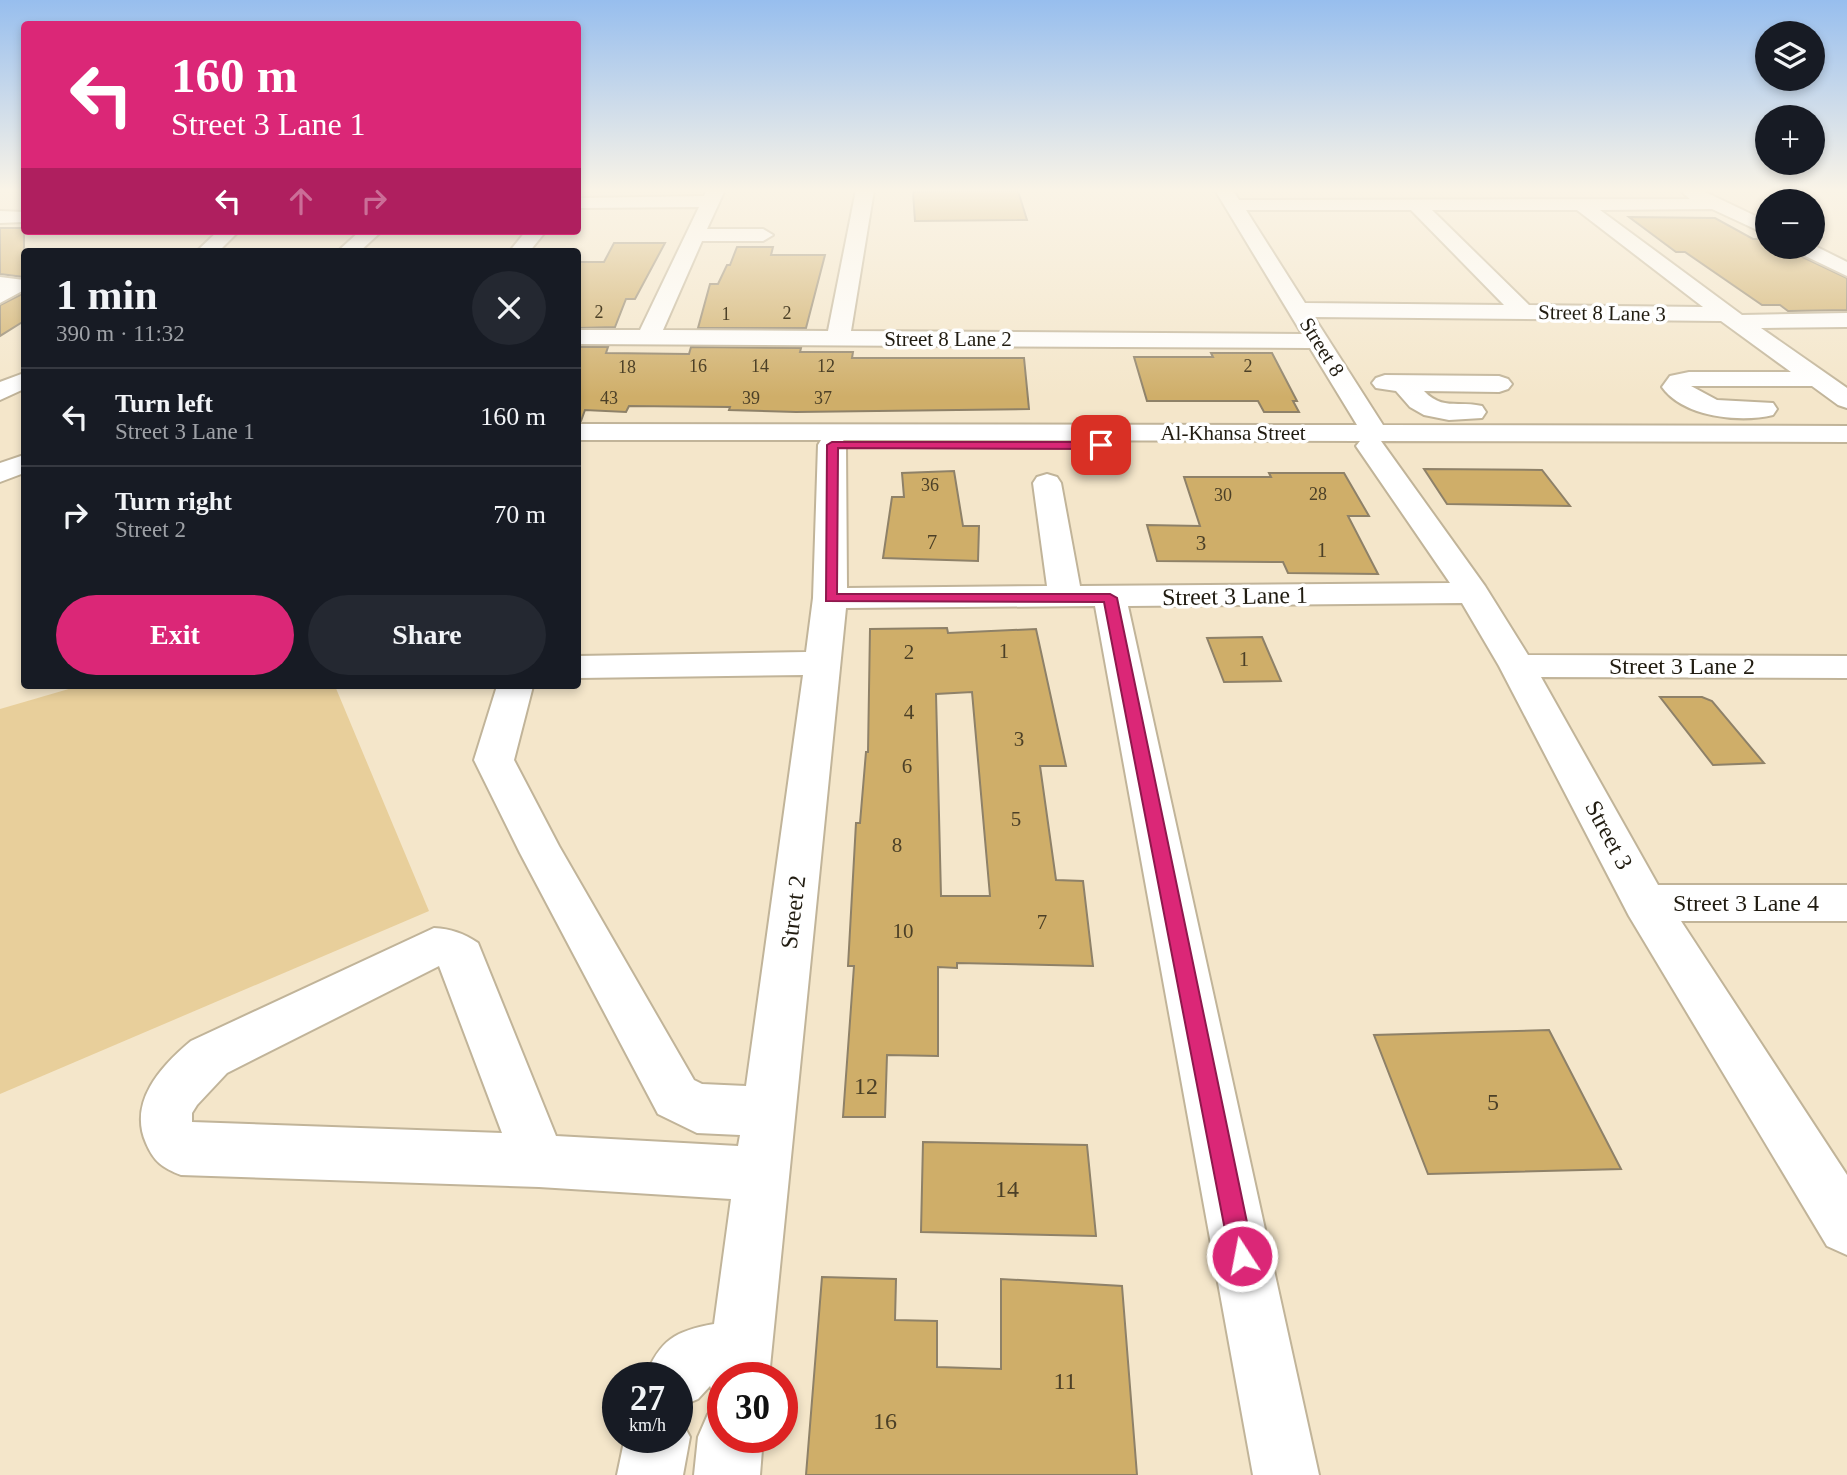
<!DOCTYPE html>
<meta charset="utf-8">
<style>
body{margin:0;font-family:Georgia,serif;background:#242831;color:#f1f3f6;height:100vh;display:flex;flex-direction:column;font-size:26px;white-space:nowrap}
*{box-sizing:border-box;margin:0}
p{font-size:23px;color:#9ea1a6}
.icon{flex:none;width:38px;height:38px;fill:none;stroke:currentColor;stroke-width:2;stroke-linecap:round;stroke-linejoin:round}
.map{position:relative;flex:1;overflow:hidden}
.details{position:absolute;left:21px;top:248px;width:560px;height:441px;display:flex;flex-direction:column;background:#171b24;border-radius:7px;box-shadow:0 4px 10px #0003}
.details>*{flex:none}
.guide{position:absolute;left:21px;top:21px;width:560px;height:214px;border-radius:7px;box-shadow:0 4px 10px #0003;background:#db2777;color:#fff;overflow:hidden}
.buttons{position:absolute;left:1755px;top:21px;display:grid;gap:14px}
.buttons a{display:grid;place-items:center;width:70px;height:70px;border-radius:50%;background:#171b24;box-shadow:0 4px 10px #0003;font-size:35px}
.speed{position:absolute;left:602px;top:1362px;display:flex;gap:14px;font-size:35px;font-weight:700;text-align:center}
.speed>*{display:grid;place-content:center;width:91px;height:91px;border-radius:50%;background:#171b24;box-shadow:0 4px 10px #0003;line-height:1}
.speed small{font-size:18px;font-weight:400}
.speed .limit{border:10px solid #d22;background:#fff;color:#111}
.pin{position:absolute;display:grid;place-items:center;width:60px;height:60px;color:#fff;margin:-30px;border-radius:14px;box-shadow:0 4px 10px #0006}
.me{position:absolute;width:77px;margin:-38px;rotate:349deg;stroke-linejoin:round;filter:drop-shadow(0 0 5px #0008)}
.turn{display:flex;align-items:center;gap:24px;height:147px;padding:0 35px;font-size:32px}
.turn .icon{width:91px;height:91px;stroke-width:2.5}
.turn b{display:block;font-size:49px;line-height:60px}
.lanes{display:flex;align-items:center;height:66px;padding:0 35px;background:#0003;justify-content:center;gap:35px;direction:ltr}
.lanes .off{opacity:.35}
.round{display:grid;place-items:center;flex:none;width:74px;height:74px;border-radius:37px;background:#242831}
.headline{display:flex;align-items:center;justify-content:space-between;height:119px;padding:0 35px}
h1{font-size:42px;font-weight:700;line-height:52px}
.primary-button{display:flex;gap:14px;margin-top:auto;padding:14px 35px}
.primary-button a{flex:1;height:80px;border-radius:42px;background:#db2777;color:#fff;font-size:28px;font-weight:700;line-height:80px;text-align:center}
.primary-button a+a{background:#242831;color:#f1f3f6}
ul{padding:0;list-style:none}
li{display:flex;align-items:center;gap:21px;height:98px;padding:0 35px;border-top:2px solid #363941}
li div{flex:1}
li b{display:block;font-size:26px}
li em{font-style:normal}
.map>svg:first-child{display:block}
</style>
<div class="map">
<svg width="1847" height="1475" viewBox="0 0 1847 1475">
<rect width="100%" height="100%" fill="#f4e6ca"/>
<path fill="#e8cf9b" d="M79,686H335L429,911L0,1094V709Z"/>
<path fill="#cfae69" stroke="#8e8168" stroke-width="2" fill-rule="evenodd" d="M1018,191L1027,220L915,221L913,192Z
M1629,217L1715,218L1753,239H1768V247H1788L1794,253L1847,278V310L1788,311L1780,305H1762L1685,252H1676Z
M0,228H24V277L0,274Z
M614,243H665L635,299H626L615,327L578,328V262H604Z
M737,247H773L771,255H825L806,328H698L710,284H718L727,265H730Z
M24,293V321L0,336V305Z
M578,347H608L606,353L689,354L691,347L801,348L800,352H853L852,358H1024L1029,409L796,412L729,410L730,407L629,406L626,412L585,410L581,421L578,422Z
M1211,353H1272L1297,401H1293L1299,412H1264L1258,401H1147L1134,357H1213Z
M1424,469L1542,470L1570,506L1447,504Z
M954,471L963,526H979L978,561L883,558L892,497H904L902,473Z
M1269,473H1344L1369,516H1348L1378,574L1288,573L1283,562L1157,561L1147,525L1200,526L1184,477H1271Z
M947,628L948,633L1036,629L1066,766H1040L1056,880L1083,881L1093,966L957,963V968L938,967V1056L887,1055L885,1117H843L854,966H848L856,823H860L866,752H868L870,629ZM972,692L990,896H941L936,694Z
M1262,637L1281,681L1224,682L1207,638Z
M1660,697H1702L1712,701L1764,763L1713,765Z
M1549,1030L1621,1169L1428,1174L1374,1035Z
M923,1142L1087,1145L1096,1236L921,1232Z
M822,1277L896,1279L895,1320L937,1321V1367L1001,1369V1279L1122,1286L1137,1475H806Z"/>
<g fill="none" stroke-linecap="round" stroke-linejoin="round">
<defs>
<path id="minor" d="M707,190H725L707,229H763L773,235L763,241H702L663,330L828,331L856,190H874L851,331L1302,334L1215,190H1233L1239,200L1690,199L1683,193L1685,190H1701L1768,222V235L1712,209L1600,210L1742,315L1847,313V327L1761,328L1847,388V408L1838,405L1812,386H1691L1717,400L1773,403L1777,409L1773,415C1740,423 1683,417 1662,387L1670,376L1689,372H1791L1721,321L1314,317L1383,425L1847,426V442L1381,441L1485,586L1528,655L1847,656V678L1541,677L1658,885H1847V921H1681L1847,1175V1255L1827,1246L1629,916L1499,666L1462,603L1128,606L1319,1475H1253L1095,606L846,608L769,1377H723V1402L716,1399L710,1386L698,1399L677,1408V1377H645C660,1340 675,1331 714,1324L731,1199L539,1187L181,1175C163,1168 154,1162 146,1143C128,1102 161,1066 191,1041L434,928C451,929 463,933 478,943L556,1136L738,1146L740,1135L697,1133L658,1114L520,853L474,760L497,686H533L514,760L559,846L694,1080L702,1084L746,1086L803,675L578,678V656L806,652L813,598L818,445L821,440H578V424L1357,425L1310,348L578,344V330H640L699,207L578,208V198L704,196ZM1246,210H1411L1504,305L1305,303ZM1432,210H1577L1703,307L1529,305ZM843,440L1360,441L1356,446L1450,583L1080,586L1061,483L1057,477L1047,474L1037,477L1033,483L1047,586L847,588L846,445ZM439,966L502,1133L192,1122V1113L197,1105L227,1073Z
M0,211L24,212V222L0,223Z
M360,231H382L359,252H337Z
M526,231H546L529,252H509Z
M1813,245L1847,262V276L1795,251L1792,247Z
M0,277L24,280V290L0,303Z
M1385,375L1499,376L1508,379L1512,384L1508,389L1499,392L1424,391C1443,411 1458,400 1482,406L1486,412L1482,418L1449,420L1424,415L1410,407L1396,391L1376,388L1372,383L1376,378Z
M723,1408V1437H763L760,1475H694L698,1437L708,1414Z
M677,1413L690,1437L683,1475H617L625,1437H677Z"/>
<path id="major" d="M218,231H239L218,252H196Z
M24,373V389L0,400V382Z
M24,455V473L0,482V463Z"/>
</defs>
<use href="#minor" stroke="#c1b499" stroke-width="4"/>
<use href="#major" stroke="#c1b499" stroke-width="4"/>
<use href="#minor" fill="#fff" fill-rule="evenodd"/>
<use href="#major" fill="#fff" fill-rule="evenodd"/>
</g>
<linearGradient id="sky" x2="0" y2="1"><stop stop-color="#97beee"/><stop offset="0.48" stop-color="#faf4e7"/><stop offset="1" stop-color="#faf4e7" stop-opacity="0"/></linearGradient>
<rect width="1847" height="397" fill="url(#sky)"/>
<path fill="#db2777" stroke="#8e194d" stroke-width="2" d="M832,442H1101L1107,445L1101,449L838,448L837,594H1110L1117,598L1254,1256L1251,1264L1242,1268L1234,1264L1230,1256L1104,602L826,601L827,445Z"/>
<g text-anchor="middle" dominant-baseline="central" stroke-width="7" stroke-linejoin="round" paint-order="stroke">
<g font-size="18" fill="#4c4027">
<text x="599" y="312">2</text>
<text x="787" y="313">2</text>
<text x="726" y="314">1</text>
<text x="698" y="366">16</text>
<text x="760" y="366">14</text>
<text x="826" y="366">12</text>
<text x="1248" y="366">2</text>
<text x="627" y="367">18</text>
<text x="609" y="398">43</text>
<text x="751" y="398">39</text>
<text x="823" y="398">37</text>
<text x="930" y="485">36</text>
<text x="1318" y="494">28</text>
<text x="1223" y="495">30</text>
</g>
<g font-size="21" fill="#211c11" stroke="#fff">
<text transform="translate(1602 313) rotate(1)">Street 8 Lane 3</text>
<text x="948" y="339">Street 8 Lane 2</text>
<text transform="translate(1322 347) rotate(58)">Street 8</text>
<text x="1233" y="433">Al-Khansa Street</text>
</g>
<g font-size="21" fill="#4c4027">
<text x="932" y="542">7</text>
<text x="1201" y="543">3</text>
<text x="1322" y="550">1</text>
<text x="1004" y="651">1</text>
<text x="909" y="652">2</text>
<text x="1244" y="659">1</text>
<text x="909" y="712">4</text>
<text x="1019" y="739">3</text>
<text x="907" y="766">6</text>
<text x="1016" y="819">5</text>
<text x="897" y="845">8</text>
<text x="1042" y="922">7</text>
<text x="903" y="931">10</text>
</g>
<g font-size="24" fill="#211c11" stroke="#fff">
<text transform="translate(1235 596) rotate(-1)">Street 3 Lane 1</text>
<text x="1682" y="666">Street 3 Lane 2</text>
<text transform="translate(1609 835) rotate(62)">Street 3</text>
<text x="1746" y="903">Street 3 Lane 4</text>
<text transform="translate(793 912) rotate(-83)">Street 2</text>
</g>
<g font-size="24" fill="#4c4027">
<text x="866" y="1086">12</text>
<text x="1493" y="1102">5</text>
<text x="1007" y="1189">14</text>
<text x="1065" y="1381">11</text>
<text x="885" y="1421">16</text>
</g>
</g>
</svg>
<div class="buttons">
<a><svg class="icon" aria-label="layers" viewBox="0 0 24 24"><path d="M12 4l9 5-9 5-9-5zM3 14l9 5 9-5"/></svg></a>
<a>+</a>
<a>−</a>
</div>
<div class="speed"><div>27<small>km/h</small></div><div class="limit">30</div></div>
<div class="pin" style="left:1101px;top:445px;background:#d93025"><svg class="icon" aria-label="arrive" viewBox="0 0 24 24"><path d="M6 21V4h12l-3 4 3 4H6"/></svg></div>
<svg class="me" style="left:1242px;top:1256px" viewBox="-20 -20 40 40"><circle r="17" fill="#db2777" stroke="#fff" stroke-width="3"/><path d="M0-11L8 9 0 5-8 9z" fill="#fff"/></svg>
<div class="guide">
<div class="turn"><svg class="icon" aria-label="left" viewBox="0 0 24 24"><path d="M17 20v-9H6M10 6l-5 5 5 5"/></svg><div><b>160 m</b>Street 3 Lane 1</div></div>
<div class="lanes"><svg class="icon" aria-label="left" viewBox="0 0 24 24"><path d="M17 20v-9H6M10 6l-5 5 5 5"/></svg><svg class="icon off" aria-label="ahead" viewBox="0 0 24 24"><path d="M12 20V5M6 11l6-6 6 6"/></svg><svg class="icon off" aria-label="right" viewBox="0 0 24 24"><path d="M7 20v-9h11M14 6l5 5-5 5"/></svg></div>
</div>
<section class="details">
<div class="headline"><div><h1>1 min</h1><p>390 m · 11:32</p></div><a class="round"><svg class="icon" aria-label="close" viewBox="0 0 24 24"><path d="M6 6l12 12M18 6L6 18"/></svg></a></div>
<ul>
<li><svg class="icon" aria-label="left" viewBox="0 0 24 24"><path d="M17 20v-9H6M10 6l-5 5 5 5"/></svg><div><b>Turn left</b><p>Street 3 Lane 1</p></div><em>160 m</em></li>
<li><svg class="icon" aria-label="right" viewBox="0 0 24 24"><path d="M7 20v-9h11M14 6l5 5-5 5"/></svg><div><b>Turn right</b><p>Street 2</p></div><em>70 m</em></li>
</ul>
<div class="primary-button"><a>Exit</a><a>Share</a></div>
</section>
</div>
